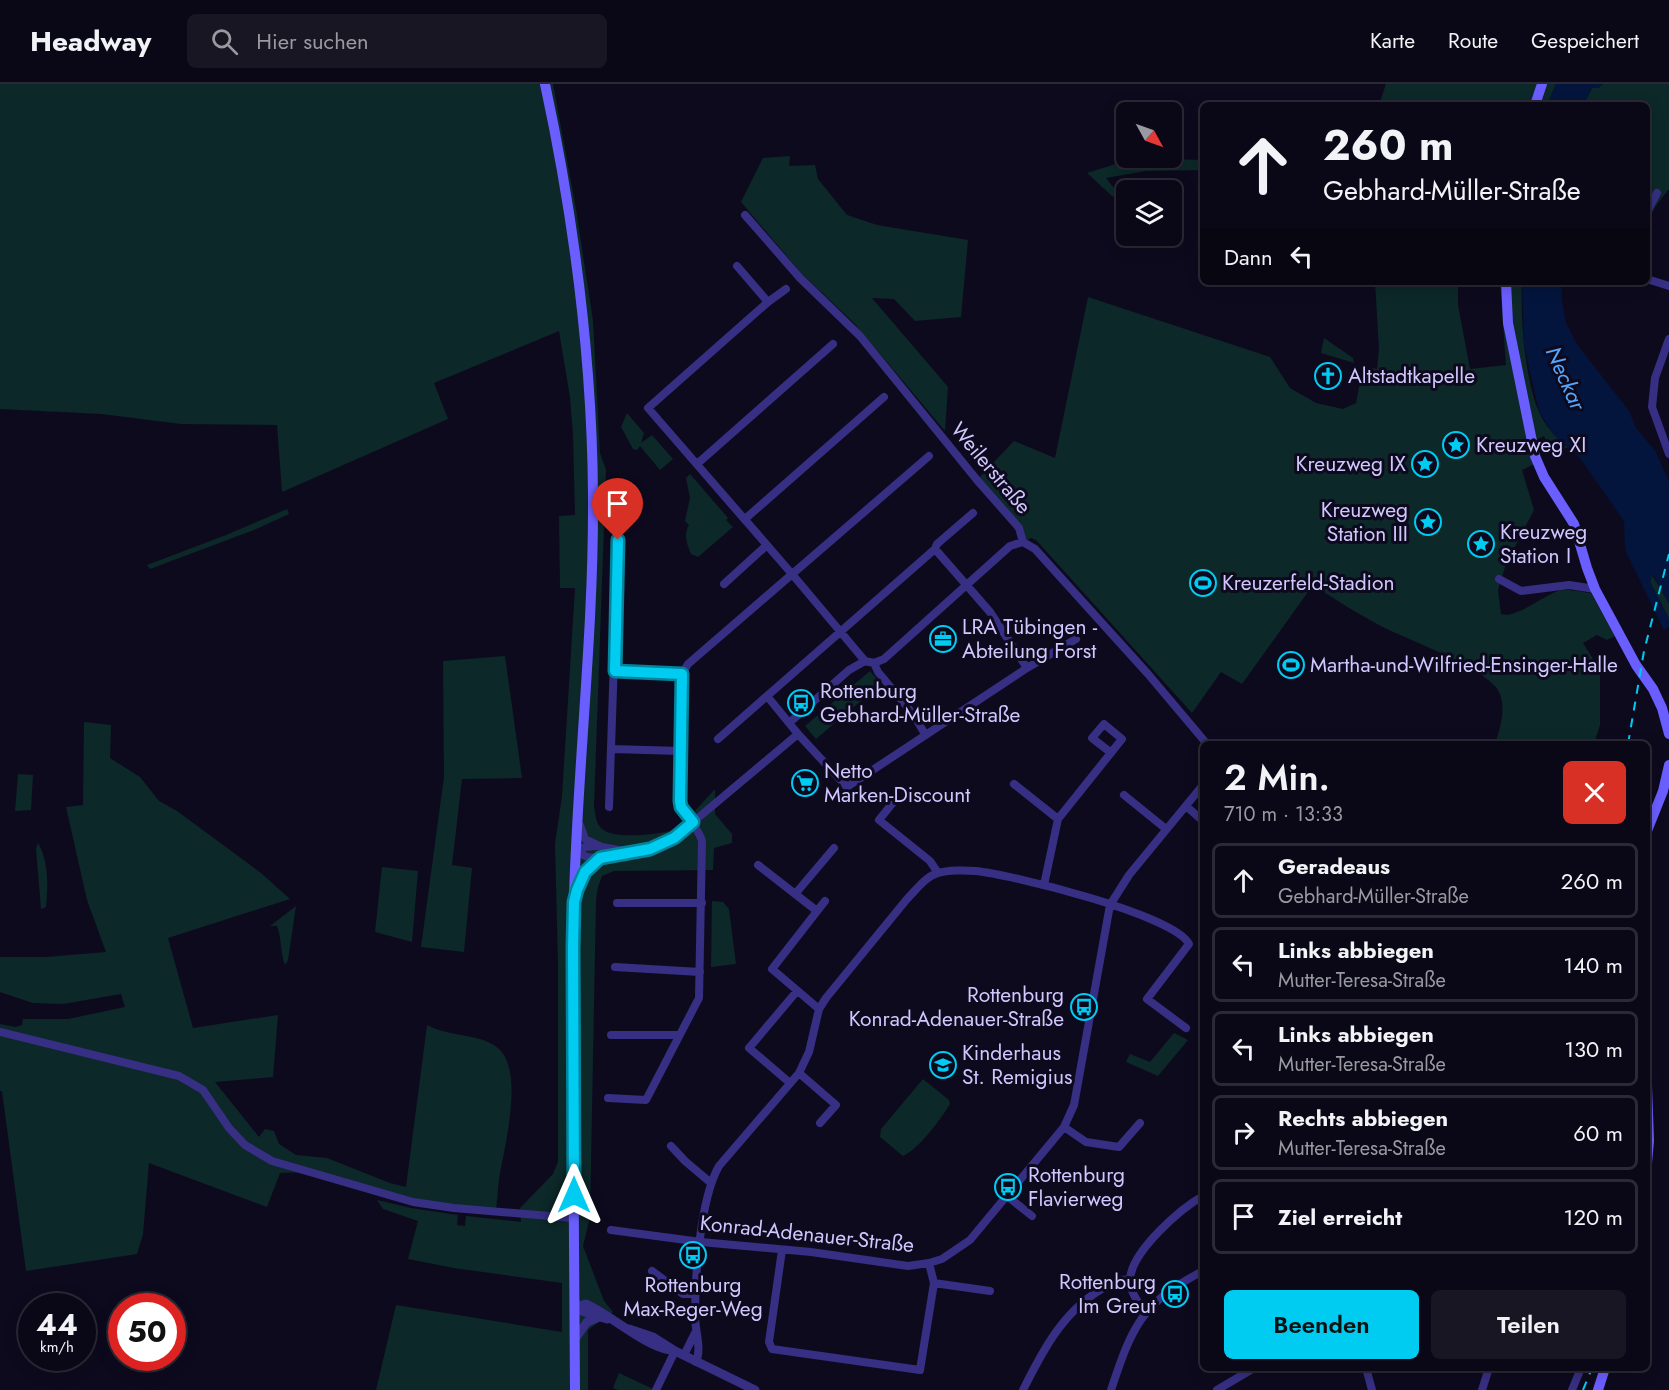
<!DOCTYPE html>
<html lang="de">
<meta charset="utf-8">
<style>
body{margin:0;font-family:Jost,sans-serif;background:#181623;color:#f1f3f6;height:100vh;display:flex;flex-direction:column;font-size:22px;white-space:nowrap}
*{box-sizing:border-box;margin:0}
p{font-size:20px;color:#999aa1}
.icon{flex:none;width:33px;height:33px;fill:none;stroke:currentColor;stroke-width:2;stroke-linecap:round;stroke-linejoin:round}
.map{position:relative;flex:1;overflow:hidden}
.side{position:absolute;left:1200px;top:657px;width:450px;height:630px;display:flex;flex-direction:column;background:#0a0816;border-radius:9px;box-shadow:0 3px 15px #0003,0 0 0 2px #2a2935}
.side>*{flex:none}
.hud{position:absolute;left:1200px;top:18px;width:450px;height:183px;border-radius:9px;box-shadow:0 3px 15px #0003,0 0 0 2px #2a2935;background:#0a0816;color:#f1f3f6;overflow:hidden}
.needle{width:39px;rotate:130deg}
.controls{position:absolute;left:1116px;top:18px;display:grid;gap:12px}
.controls a{display:grid;place-items:center;width:66px;height:66px;border-radius:9px;background:#0a0816;box-shadow:0 3px 15px #0003,0 0 0 2px #2a2935;font-size:30px}
.speed{position:absolute;left:18px;top:1209px;display:flex;gap:12px;font-size:30px;font-weight:700;text-align:center}
.speed>*{display:grid;place-content:center;width:78px;height:78px;border-radius:50%;background:#0a0816;box-shadow:0 3px 15px #0003,0 0 0 2px #2a2935;line-height:1}
.speed small{font-size:15px;font-weight:400}
.speed .limit{border:9px solid #d22;background:#fff;color:#111}
.pin{position:absolute;display:grid;place-items:center;width:51px;height:51px;color:#fff;margin:-62px -26px;border-radius:50% 50% 50% 0;rotate:-45deg;box-shadow:0 0 6px #0007}
.pin .icon{rotate:45deg}
.me{position:absolute;width:66px;margin:-33px;rotate:0deg;stroke-linejoin:round;filter:drop-shadow(0 0 4px #0008)}
.turn{display:flex;align-items:center;gap:21px;height:126px;padding:0 24px;font-size:27px}
.turn .icon{width:78px;height:78px;stroke-width:2.5}
.turn b{display:block;font-size:42px;line-height:51px}
.then{display:flex;align-items:center;height:57px;padding:0 24px;background:#0003;gap:12px;font-size:22px}
.round{display:grid;place-items:center;flex:none;width:63px;height:63px;border-radius:9px;background:#181623}
.headline{display:flex;align-items:center;justify-content:space-between;height:102px;padding:0 24px}
h1{font-size:36px;font-weight:600;line-height:45px}
.primary-button{display:flex;gap:12px;margin-top:auto;padding:12px 24px}
.primary-button a{flex:1;height:69px;border-radius:9px;background:#00ccf2;color:#111;font-size:24px;font-weight:600;line-height:69px;text-align:center}
.primary-button a+a{background:#181623;color:#f1f3f6}
ul{padding:0;list-style:none}
li{display:flex;align-items:center;gap:18px;height:75px;margin:0 12px 9px;padding:0 12px;border:3px solid #2a2935;border-radius:9px}
li div{flex:1}
li b{display:block;font-size:22px}
li em{font-style:normal}
header{display:flex;align-items:center;gap:36px;box-sizing:border-box;height:84px;padding:0 30px;background:#0a0816;border-bottom:2px solid #2a2935}
header strong{font-size:28px}
nav{display:flex;gap:33px;margin-inline-start:auto;font-size:21px}
.search{width:420px;height:54px;background:#181623;display:flex;align-items:center;gap:15px;box-sizing:border-box;padding:0 21px;border-radius:9px;color:#999aa1;font-size:22px}
.map>svg:first-child{display:block}
</style>
<header>
<strong>Headway</strong>
<div class="search"><svg class="icon" aria-label="search" viewBox="0 0 24 24"><circle cx="10" cy="10" r="6"/><path d="M15 15l6 6"/></svg>Hier suchen</div>
<nav><a>Karte</a><a>Route</a><a>Gespeichert</a></nav>
</header>
<div class="map">
<svg width="1669" height="1306" viewBox="0 0 1669 1306">
<rect width="100%" height="100%" fill="#0e0a1e"/>
<path fill="#0c2829" d="M0,0H553L576,125L593,237L600,369L606,386L594,722C595,729 596,739 601,744C612,756 660,751 675,745C683,742 707,713 715,705V730L732,750V759L714,764L713,786L614,787L602,792L598,803L596,816L590,1133L583,1162L604,1217L613,1228L588,1246V1306H376L396,1221L562,1248V1199L454,1184L408,1175L418,1137L383,1125L377,1116L411,1124L458,1131L457,1141L465,1142L466,1132L521,1138L520,1124L553,1090L558,1078V880L555,760L562,712L575,504H560L559,432L575,431L573,350L570,313L559,247L434,299L448,335L282,408L277,341L181,340L102,330L0,325Z
M1386,0H1556L1547,21H1379Z
M1603,0H1669V105L1655,123L1647,139V21H1583L1592,4H1598Z
M790,72L789,82L815,81L818,95L847,131L877,141L968,156L961,233L915,237L894,215L872,214L948,303L945,347L854,239L802,190L741,118L763,74Z
M1164,75L1203,76V86L1146,87L1106,94L1117,108L1113,113L1087,89L1125,77Z
M1375,198H1458V221L1470,285L1506,281L1500,198H1522C1520,232 1525,297 1539,328C1545,342 1557,354 1568,364L1550,365L1544,352L1534,357L1539,378L1522,386L1534,426L1506,480L1498,506L1501,530C1515,535 1543,512 1558,507C1567,504 1582,508 1591,509L1615,552L1607,556L1597,551L1583,559L1600,586V641L1594,660H1495C1500,644 1506,627 1500,610C1492,585 1402,554 1377,540C1355,528 1334,515 1313,501L1242,600L1221,588L1192,629L1036,456L1031,454L1023,458L1019,444L977,396L1014,357L1055,374L1088,213L1270,273L1290,304L1316,319L1343,325L1356,319L1363,282L1377,285L1379,265Z
M1324,254L1353,274L1354,279L1321,269Z
M627,329L644,349L641,359L652,351L673,375L660,386L640,362L637,366L633,365L621,343Z
M690,390L728,434L726,436L733,443L698,473L691,470C687,460 683,451 689,441L685,437L690,414L686,394Z
M287,425L289,430L254,446L150,485L147,481L226,451Z
M1652,491L1669,519V535L1650,498Z
M505,572L522,694L462,695L452,781L472,784L464,868L421,863L444,693L443,577Z
M870,587L881,600L816,655L805,642Z
M84,638L111,641L110,674L140,693L159,717L177,727L261,789L290,815L168,854L193,944L278,931L273,993L215,998L259,1053L265,1045L274,1047L279,1060L296,1071L327,1074L390,1099L406,1103L427,941C447,953 484,949 500,966C524,991 504,1064 499,1095C498,1105 497,1116 496,1127L413,1118L311,1088L280,1089L267,1123L149,1079L143,1150L137,1170L26,1187L2,1007H0V940L16,943L22,941L23,935H68L125,923L121,910L63,920L33,919L0,908V873H46L106,868L87,816L66,723L83,721Z
M18,690L33,691L31,726L15,727Z
M38,759C49,778 48,802 46,823L41,825L36,765Z
M382,783L418,787L412,858L375,848Z
M712,817L723,818L729,825L736,880L711,883Z
M296,822L288,876L285,881C280,868 282,855 277,842H270Z
M1174,949L1188,956L1158,992L1126,978L1130,970L1150,978Z
M923,995L949,1016L950,1020C941,1035 919,1065 903,1072L880,1053L881,1045Z
M619,1289L653,1305L652,1306H618L613,1304Z"/>
<path fill="#04153d" d="M1556,0H1603L1598,4H1592L1583,21H1547Z
M1522,198H1561L1562,217L1566,239L1576,259L1629,327L1636,344L1656,368L1669,398V519L1653,491L1650,498L1669,535V543L1664,546L1626,468C1624,457 1625,448 1624,437L1580,374L1554,351L1539,328L1524,260Z"/>
<g fill="none" stroke-linecap="round" stroke-linejoin="round">
<path stroke="#372f83" stroke-width="8" d="M1647,128L1657,109
M745,131L800,194L860,252L977,396L1014,438L1019,444L1023,458L1035,465L1148,590L1207,660
M737,182L768,218
M1647,195L1669,202
M786,205L768,218L648,324L792,490L865,577L874,579L884,575L1010,462L1023,458
M1669,255L1655,294L1652,323L1669,370
M697,380L833,260
M973,429L937,460L935,465L767,612L798,650L847,703L1027,584L1076,555
M745,435L884,313
M935,465L990,528L1027,584
M1499,495L1521,507L1569,501L1595,505
M724,500L767,461
M874,579L878,588L913,630L925,650
M615,587L682,590
M682,590L688,580L929,372
M789,639L849,586L865,577
M718,655L767,612
M611,665L681,667
M1014,700L1058,735
M1124,711L1166,745
M895,716L879,736L930,777L938,789
M1186,722L1203,737
M609,723L619,428
M580,741L585,755L602,763L624,767
M576,767L585,763L597,762
M576,767L587,773L600,774
M758,781L817,827
M1044,801L1058,735L1122,655L1104,640L1092,654L1110,668
M577,808C589,772 605,772 638,768C651,766 663,760 674,754L798,650
M796,809L834,764
M617,819H702
M615,883L700,888
M819,925L772,885L825,817
M0,948L179,992L203,1006L229,1044L245,1061L272,1077L413,1118L454,1124L574,1134
M611,951H678
M799,989L836,1021L820,1039
M790,999L749,964L797,907
M608,1014L646,1016L699,914L702,757C698,742 683,732 680,717L682,590
M1064,1043L1086,1058L1119,1063L1140,1039
M671,1062L685,1077L711,1099
M1007,1112L1032,1132
M611,1146L701,1158L811,1168L908,1182L929,1179L942,1175L970,1156L1064,1043L1074,1021L1110,821L1129,791L1203,701
M782,1166L769,1258L772,1265L920,1286L934,1199L929,1179
M652,1187L683,1210H695
M934,1199L990,1207
M1145,1229C1139,1219 1129,1207 1130,1195C1132,1167 1180,1125 1203,1112
M684,1271L695,1249
M696,1278C702,1264 695,1247 695,1232C695,1193 700,1115 719,1082L799,989L809,968L819,925L826,914L907,815C916,806 926,792 938,789C948,786 965,786 975,787C1010,790 1175,831 1189,860L1147,915L1186,944
M1366,1284L1372,1306
M656,1306L675,1267
M1023,1306C1042,1268 1062,1229 1100,1206C1110,1200 1118,1195 1130,1195
M1111,1306C1132,1243 1141,1219 1203,1187
M1217,1306L1254,1284
M1482,1306L1489,1284
M1572,1306L1581,1284"/>
<path stroke="#372f83" stroke-width="9" d="M575,1223L586,1220L592,1223C615,1235 646,1262 670,1266
M575,1225L607,1235
M629,1245L653,1253L675,1267L755,1306
M575,1255L587,1238L599,1233"/>
<path stroke="#6b5eff" stroke-width="10" d="M545,0C574,135 592,273 593,411C594,545 578,678 574,812C571,878 573,944 573,1010C574,1108 574,1207 575,1306
M1535,21L1542,0
M1506,198L1508,239L1535,372L1544,393L1574,440L1587,484L1595,505L1636,581L1653,605L1662,624L1669,650
M1647,747L1663,707L1669,681
M1647,1001L1649,1057L1647,1079
M1598,1306L1605,1284"/>
<path stroke="#00ccf2" stroke-width="2" stroke-dasharray="9 8" stroke-linecap="butt" d="M1628,660L1644,567L1669,470
M1583,1306L1592,1284"/>
</g>
<g fill="none" stroke-linecap="round" stroke-linejoin="round">
<defs>
<path id="route" d="M574,1111L573,864L574,818L577,806L585,788L600,774L650,765L674,754L693,738L681,723L680,717L682,590L615,587L618,456"/>
</defs>
<use href="#route" stroke="#00859d" stroke-width="15"/>
<use href="#route" stroke="#00ccf2" stroke-width="10"/>
</g>
<defs>
<symbol id="church-ring" viewBox="-11 -11 22 22"><circle r="9.5" fill="#0e0a1e" stroke="#00ccf2" stroke-width="1.5"/><path d="M-1.2-6h2.4v3.5h3.3v2.4h-3.3V6h-2.4V-.1h-3.3v-2.4h3.3Z" fill="#00ccf2"/></symbol>
<symbol id="sight-ring" viewBox="-11 -11 22 22"><circle r="9.5" fill="#0e0a1e" stroke="#00ccf2" stroke-width="1.5"/><path d="M0-6L1.8-2.2L6-1.7L2.9 1.2L3.7 5.4L0 3.3L-3.7 5.4L-2.9 1.2L-6-1.7L-1.8-2.2Z" fill="#00ccf2"/></symbol>
<symbol id="stadium-ring" viewBox="-11 -11 22 22"><circle r="9.5" fill="#0e0a1e" stroke="#00ccf2" stroke-width="1.5"/><path d="M0-5a6.5 5 0 1 0 0 10a6.5 5 0 1 0 0-10ZM-3.5-1.8h7v3.6h-7Z" fill="#00ccf2"/></symbol>
<symbol id="office-ring" viewBox="-11 -11 22 22"><circle r="9.5" fill="#0e0a1e" stroke="#00ccf2" stroke-width="1.5"/><path d="M-6-3h4V-5.5h4V-3h4V5H-6ZM-1-4.5V-3h2v-1.5ZM-6 0V1H6V0Z" fill="#00ccf2"/></symbol>
<symbol id="bus-ring" viewBox="-11 -11 22 22"><circle r="9.5" fill="#0e0a1e" stroke="#00ccf2" stroke-width="1.5"/><path d="M-5-6H5V4H4V6H2V4H-2V6H-4V4H-5ZM-3.5-4V0h7V-4ZM-3.5 1.2v1.5H-2V1.2ZM2 1.2v1.5H3.5V1.2Z" fill="#00ccf2"/></symbol>
<symbol id="supermarket-ring" viewBox="-11 -11 22 22"><circle r="9.5" fill="#0e0a1e" stroke="#00ccf2" stroke-width="1.5"/><path d="M-6-5.5h2.5l.6 2H6L4.5 2H-2.5L-4.4-4H-6ZM-1.5 3.2a1.3 1.3 0 1 0 .1 0ZM3 3.2a1.3 1.3 0 1 0 .1 0Z" fill="#00ccf2"/></symbol>
<symbol id="school-ring" viewBox="-11 -11 22 22"><circle r="9.5" fill="#0e0a1e" stroke="#00ccf2" stroke-width="1.5"/><path d="M0-5L7-2L0 1L-7-2ZM-4 1L0 2.5L4 1V4Q0 6-4 4Z" fill="#00ccf2"/></symbol>
</defs>
<g fill-rule="evenodd">
<use href="#church-ring" x="1313" y="277" width="30" height="30"/>
<use href="#sight-ring" x="1441" y="346" width="30" height="30"/>
<use href="#sight-ring" x="1410" y="365" width="30" height="30"/>
<use href="#sight-ring" x="1413" y="423" width="30" height="30"/>
<use href="#sight-ring" x="1466" y="445" width="30" height="30"/>
<use href="#stadium-ring" x="1188" y="484" width="30" height="30"/>
<use href="#office-ring" x="928" y="540" width="30" height="30"/>
<use href="#stadium-ring" x="1276" y="566" width="30" height="30"/>
<use href="#bus-ring" x="786" y="604" width="30" height="30"/>
<use href="#supermarket-ring" x="790" y="684" width="30" height="30"/>
<use href="#bus-ring" x="1069" y="908" width="30" height="30"/>
<use href="#school-ring" x="928" y="966" width="30" height="30"/>
<use href="#bus-ring" x="993" y="1088" width="30" height="30"/>
<use href="#bus-ring" x="678" y="1156" width="30" height="30"/>
<use href="#bus-ring" x="1160" y="1195" width="30" height="30"/>
</g>
<g text-anchor="middle" dominant-baseline="central" stroke-width="6" stroke-linejoin="round" paint-order="stroke">
<g font-size="21" fill="#d0c7ff" stroke="#0e0a1e" text-anchor="start">
<text x="1348" y="292">Altstadtkapelle</text>
<text x="1476" y="361">Kreuzweg XI</text>
<text x="1406" y="380" text-anchor="end">Kreuzweg IX</text>
<text x="1408" y="426" text-anchor="end">Kreuzweg<tspan x="1408" dy="24">Station III</tspan></text>
<text x="1500" y="448">Kreuzweg<tspan x="1500" dy="24">Station I</tspan></text>
<text x="1222" y="499">Kreuzerfeld-Stadion</text>
<text x="962" y="543">LRA Tübingen -<tspan x="962" dy="24">Abteilung Forst</tspan></text>
<text x="1310" y="581">Martha-und-Wilfried-Ensinger-Halle</text>
<text x="820" y="607">Rottenburg<tspan x="820" dy="24">Gebhard-Müller-Straße</tspan></text>
<text x="824" y="687">Netto<tspan x="824" dy="24">Marken-Discount</tspan></text>
<text x="1064" y="911" text-anchor="end">Rottenburg<tspan x="1064" dy="24">Konrad-Adenauer-Straße</tspan></text>
<text x="962" y="969">Kinderhaus<tspan x="962" dy="24">St. Remigius</tspan></text>
<text x="1028" y="1091">Rottenburg<tspan x="1028" dy="24">Flavierweg</tspan></text>
<text x="1156" y="1198" text-anchor="end">Rottenburg<tspan x="1156" dy="24">Im Greut</tspan></text>
<text x="693" y="1201" text-anchor="middle">Rottenburg<tspan x="693" dy="24">Max-Reger-Weg</tspan></text>
</g>
<g font-size="21" fill="#d0c7ff" stroke="#0e0a1e">
<text transform="translate(991 384) rotate(50)">Weilerstraße</text>
<text transform="translate(807 1150) rotate(6)">Konrad-Adenauer-Straße</text>
</g>
<g font-size="22" font-style="italic" fill="#55a6ff" stroke="#0e0a1e">
<text transform="translate(1566 294) rotate(66)">Neckar</text>
</g>
</g>
</svg>
<div class="controls">
<a><svg class="needle" viewBox="-14 -14 28 28"><path d="M0-13l5 13h-10z" fill="#e53935"/><path d="M0 13l5-13h-10z" fill="#999aa1"/></svg></a>
<a><svg class="icon" aria-label="layers" viewBox="0 0 24 24"><path d="M12 4l9 5-9 5-9-5zM3 14l9 5 9-5"/></svg></a>
</div>
<div class="speed"><div>44<small>km/h</small></div><div class="limit">50</div></div>
<div class="pin" style="left:618px;top:456px;background:#d93025"><svg class="icon" aria-label="arrive" viewBox="0 0 24 24"><path d="M6 21V4h12l-3 4 3 4H6"/></svg></div>
<svg class="me" style="left:574px;top:1111px" viewBox="-20 -20 40 40"><path d="M0-17L14 15 0 8-14 15z" fill="#00ccf2" stroke="#fff" stroke-width="4"/></svg>
<div class="hud">
<div class="turn"><svg class="icon" aria-label="ahead" viewBox="0 0 24 24"><path d="M12 20V5M6 11l6-6 6 6"/></svg><div><b>260 m</b>Gebhard-Müller-Straße</div></div>
<div class="then">Dann<svg class="icon" aria-label="left" viewBox="0 0 24 24"><path d="M17 20v-9H6M10 6l-5 5 5 5"/></svg></div>
</div>
<section class="side">
<div class="headline"><div><h1>2 Min.</h1><p>710 m · 13:33</p></div><a class="round" style="background:#d93025;color:#fff"><svg class="icon" aria-label="close" viewBox="0 0 24 24"><path d="M6 6l12 12M18 6L6 18"/></svg></a></div>
<ul>
<li><svg class="icon" aria-label="ahead" viewBox="0 0 24 24"><path d="M12 20V5M6 11l6-6 6 6"/></svg><div><b>Geradeaus</b><p>Gebhard-Müller-Straße</p></div><em>260 m</em></li>
<li><svg class="icon" aria-label="left" viewBox="0 0 24 24"><path d="M17 20v-9H6M10 6l-5 5 5 5"/></svg><div><b>Links abbiegen</b><p>Mutter-Teresa-Straße</p></div><em>140 m</em></li>
<li><svg class="icon" aria-label="left" viewBox="0 0 24 24"><path d="M17 20v-9H6M10 6l-5 5 5 5"/></svg><div><b>Links abbiegen</b><p>Mutter-Teresa-Straße</p></div><em>130 m</em></li>
<li><svg class="icon" aria-label="right" viewBox="0 0 24 24"><path d="M7 20v-9h11M14 6l5 5-5 5"/></svg><div><b>Rechts abbiegen</b><p>Mutter-Teresa-Straße</p></div><em>60 m</em></li>
<li><svg class="icon" aria-label="arrive" viewBox="0 0 24 24"><path d="M6 21V4h12l-3 4 3 4H6"/></svg><div><b>Ziel erreicht</b></div><em>120 m</em></li>
</ul>
<div class="primary-button"><a>Beenden</a><a>Teilen</a></div>
</section>
</div>
